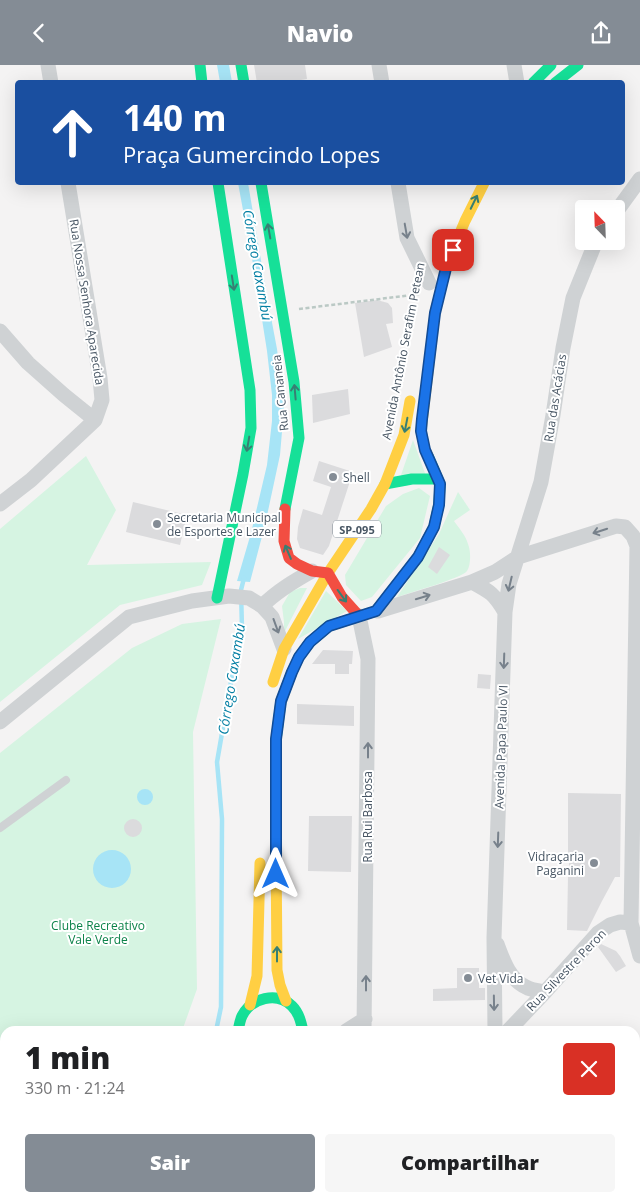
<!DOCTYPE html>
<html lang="pt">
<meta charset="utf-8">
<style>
body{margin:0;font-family:"Open Sans",sans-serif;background:#f6f6f6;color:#202124;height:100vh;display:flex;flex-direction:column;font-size:19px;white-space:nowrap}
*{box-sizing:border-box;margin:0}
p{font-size:16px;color:#757577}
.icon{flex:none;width:28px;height:28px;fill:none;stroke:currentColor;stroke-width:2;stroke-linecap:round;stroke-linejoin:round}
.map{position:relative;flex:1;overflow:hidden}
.details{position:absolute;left:0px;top:961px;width:640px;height:176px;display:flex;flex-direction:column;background:#fff;border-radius:15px 15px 0 0;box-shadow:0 5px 20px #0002}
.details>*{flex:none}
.top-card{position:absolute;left:15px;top:15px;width:610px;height:105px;border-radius:5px;box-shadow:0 5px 20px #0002;background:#1a4fa0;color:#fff;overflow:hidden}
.needle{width:32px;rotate:337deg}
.tools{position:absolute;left:575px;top:135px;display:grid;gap:10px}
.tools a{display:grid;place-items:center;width:50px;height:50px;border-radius:5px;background:#fff;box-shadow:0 5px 20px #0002;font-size:25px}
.pin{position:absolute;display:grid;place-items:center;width:42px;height:42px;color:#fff;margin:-21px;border-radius:10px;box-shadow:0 2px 8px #0006}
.me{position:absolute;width:55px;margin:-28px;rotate:0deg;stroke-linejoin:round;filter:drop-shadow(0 0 4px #0008)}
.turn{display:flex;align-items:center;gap:18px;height:105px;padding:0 25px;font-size:22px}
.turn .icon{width:65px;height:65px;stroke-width:2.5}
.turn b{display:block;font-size:35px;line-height:42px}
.round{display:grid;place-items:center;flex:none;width:52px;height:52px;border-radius:5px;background:#f6f6f6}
.headline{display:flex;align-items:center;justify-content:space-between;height:85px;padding:0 25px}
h1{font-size:30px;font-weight:800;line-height:38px}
.cta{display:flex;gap:10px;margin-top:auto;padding:10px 25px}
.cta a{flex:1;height:58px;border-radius:5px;background:#848c95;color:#fff;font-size:20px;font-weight:800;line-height:58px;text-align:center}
.cta a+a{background:#f6f6f6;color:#202124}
header{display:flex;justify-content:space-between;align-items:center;height:65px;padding:0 25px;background:#848c95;color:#fff;font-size:22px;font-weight:800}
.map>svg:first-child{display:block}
</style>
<header><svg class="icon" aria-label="back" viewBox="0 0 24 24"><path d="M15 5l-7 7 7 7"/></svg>Navio<svg class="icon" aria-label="share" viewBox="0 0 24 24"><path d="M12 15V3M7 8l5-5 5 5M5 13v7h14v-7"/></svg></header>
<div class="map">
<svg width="640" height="1137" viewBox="0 0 640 1137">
<rect width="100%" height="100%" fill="#f4f3f3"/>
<path fill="#d6f4e2" d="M413,375L426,411L400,413Z
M86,391L116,445L87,500L211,497L202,520L120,540L0,637V464Z
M419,423L430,431L420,473L372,532L361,536L346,520L345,510L386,441L403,429Z
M458,427L470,445L454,456C459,463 466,471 468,479C471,486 471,500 467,506C462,513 409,528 397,532L439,469Z
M300,523H307L284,568V557L282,541L290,527Z
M326,526L347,546L298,574Z
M221,554L193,667L197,924L182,966H5V1074L0,1071V688L132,583L182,559Z"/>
<path fill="#a7e4f6" d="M217,0H229L232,17H220Z
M238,118H248L267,231L277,284L284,343L280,390L265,460L250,517L237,516L251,468L267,400L272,356V330L267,286L255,210Z
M137 732a8 8 0 1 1 16 0a8 8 0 1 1-16 0Z
M93 804a19 19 0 1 1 38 0a19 19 0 1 1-38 0Z"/>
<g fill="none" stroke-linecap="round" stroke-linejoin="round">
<path stroke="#a7e4f6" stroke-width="4.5" d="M216,966L221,942L222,754L217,697L230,622L242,564L241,525L244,513
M149,1137L150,1132"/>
</g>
<path fill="#dbdbdd" d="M254,0H305L307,14L283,18H257Z
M377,235L388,238L392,243L393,258L386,259L392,282L364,292L355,238Z
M348,324L350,349L313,358L312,330Z
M319,396L353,407L329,481L323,490L300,483L297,474L298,462L303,444L322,450L331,422L313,416Z
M133,437L187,450L180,480L126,467Z
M439,482L450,490L437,509L428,502Z
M323,585L353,586L352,599H349V609H335V599H312Z
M478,609L491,610L490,624L477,623Z
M297,639L354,641V661L297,659Z
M568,728L621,729L620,812H615L602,836L587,866L567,865L568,811H570L568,786Z
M309,751H352L351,807L308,806Z
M124 763a9 9 0 1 1 18 0a9 9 0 1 1-18 0Z
M601,879L616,886L620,891L626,901L616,907L598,882Z
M457,903H479V923H485V935L433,936V924L457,923Z"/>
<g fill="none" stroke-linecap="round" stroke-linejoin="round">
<path stroke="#bbc9c5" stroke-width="2.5" stroke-dasharray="4 2.5" stroke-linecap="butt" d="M299,244L420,229"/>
<path stroke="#cfd2d4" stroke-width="8" d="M0,763L66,715"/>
<path stroke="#cfd2d4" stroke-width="15" d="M48,0L51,18
M379,0L382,18
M514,0L517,18
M398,118L407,173L429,218
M616,147L640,114
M0,266L28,298L64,330L95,355
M0,439L31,415L95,355L102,335L100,313L68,118
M472,517C491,527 494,529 505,547
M262,541C277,526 294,516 312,506
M378,546L472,517L495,507L518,492L616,461L625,462L633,471L637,481L631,858L640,891
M359,551L368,594L364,966
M0,657L129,552L192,536L229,531L249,533L262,541L272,552L284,584
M497,879C503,895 509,914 526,922C531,925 539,926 545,927
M346,966L365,954
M495,966L494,873L505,547L509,519L541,417L553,350L563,283L573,233L596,176
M508,966L545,927L598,868L610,860L620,857L631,858
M606,1132L609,1137
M246,1137L247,1132
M382,1137L383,1132"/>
<path stroke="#16e098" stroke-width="11" d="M200,0L202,18
M241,0L244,18
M533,18L551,0
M555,18L578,0
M261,118L294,317L299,373L285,444
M385,419L412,414H438
M217,533L243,409L251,363L250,325L218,118
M276,782V675L281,636L292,607L299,592L310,577L329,561L376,546L418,492L434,462L439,439L440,419L428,391
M238,966C239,961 240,955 242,951C251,933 277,926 292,941C299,948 301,957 303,966
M439,1132L442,1137"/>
<path stroke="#ffcf43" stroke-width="11" d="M428,391L425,385L421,366L435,248L447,199L465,156L484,118
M273,617L284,584L328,508L371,444L385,419L404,370L410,336
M276,782L277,905L280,920L286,936
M250,940L257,911L260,798"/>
<path stroke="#f24e42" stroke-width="11" d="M285,444L284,476L289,493L297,499L312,506L328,508
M328,508L342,532L359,551
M188,1137L190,1132"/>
</g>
<defs><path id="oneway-shaft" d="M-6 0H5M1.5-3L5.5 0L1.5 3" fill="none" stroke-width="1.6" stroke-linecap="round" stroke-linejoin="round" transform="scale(1.25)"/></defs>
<g stroke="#387f73">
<use href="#oneway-shaft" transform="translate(474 137) rotate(-64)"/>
<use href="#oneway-shaft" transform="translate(269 166) rotate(-100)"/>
<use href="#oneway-shaft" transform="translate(233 218) rotate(81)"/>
<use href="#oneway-shaft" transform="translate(295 327) rotate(-95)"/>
<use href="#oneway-shaft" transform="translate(406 360) rotate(101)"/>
<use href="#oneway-shaft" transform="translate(248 379) rotate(100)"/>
<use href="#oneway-shaft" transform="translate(288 487) rotate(-113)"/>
<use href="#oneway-shaft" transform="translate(342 531) rotate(54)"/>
<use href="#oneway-shaft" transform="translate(277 889) rotate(-90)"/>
</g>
<g stroke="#77818b">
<use href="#oneway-shaft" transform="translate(406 166) rotate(80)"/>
<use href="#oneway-shaft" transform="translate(600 466) rotate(162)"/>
<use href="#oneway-shaft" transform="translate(510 519) rotate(103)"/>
<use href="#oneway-shaft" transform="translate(423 532) rotate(-17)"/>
<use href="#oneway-shaft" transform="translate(276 561) rotate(70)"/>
<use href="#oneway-shaft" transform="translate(504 596) rotate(92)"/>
<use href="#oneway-shaft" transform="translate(368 685) rotate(-90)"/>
<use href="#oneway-shaft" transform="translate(498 775) rotate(92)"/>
<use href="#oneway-shaft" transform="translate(366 918) rotate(-90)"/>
<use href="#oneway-shaft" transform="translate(494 938) rotate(89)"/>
</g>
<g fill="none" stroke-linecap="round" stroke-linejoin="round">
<defs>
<path id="route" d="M276,809V674L281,636L292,607L299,592L310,577L329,561L376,546L418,492L434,462L439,440L440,419L425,385L421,366L422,354L435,248L447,199L453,185"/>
</defs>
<use href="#route" stroke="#114b97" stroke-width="12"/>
<use href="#route" stroke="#1a73e8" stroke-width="9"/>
</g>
<g fill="#848c95" stroke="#fff" stroke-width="2">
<circle cx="333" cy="412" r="5"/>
<circle cx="157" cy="459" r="5"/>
<circle cx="594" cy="798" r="5"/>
<circle cx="468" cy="913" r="5"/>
</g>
<g text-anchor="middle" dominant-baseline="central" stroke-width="4" stroke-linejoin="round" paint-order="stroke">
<rect fill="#fff" stroke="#7e8892" stroke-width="1" x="333" y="455.5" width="48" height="17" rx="4"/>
<g font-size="11" font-weight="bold" fill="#475563">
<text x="357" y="464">SP-095</text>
</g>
<g font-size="12" fill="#475563" stroke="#fff">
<text transform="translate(87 237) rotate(81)">Rua Nossa Senhora Aparecida</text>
<text transform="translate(403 286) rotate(-79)">Avenida Antônio Serafim Petean</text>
<text transform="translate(280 328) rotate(-96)">Rua Cananeia</text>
<text transform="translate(555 333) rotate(-81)">Rua das Acácias</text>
<text transform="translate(501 682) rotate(-88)">Avenida Papa Paulo VI</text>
<text transform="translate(367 752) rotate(-90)">Rua Rui Barbosa</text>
<text transform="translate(566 905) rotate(-46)">Rua Silvestre Peron</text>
</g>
<g font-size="12" fill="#475563" stroke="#fff" text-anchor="start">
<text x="343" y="412">Shell</text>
<text x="167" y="452">Secretaria Municipal<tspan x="167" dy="14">de Esportes e Lazer</tspan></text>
<text x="584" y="791" text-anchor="end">Vidraçaria<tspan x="584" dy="14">Paganini</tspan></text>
<text x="478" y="913">Vet Vida</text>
</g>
<g font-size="12" fill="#0d834a" stroke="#fff">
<text x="98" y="860">Clube Recreativo<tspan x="98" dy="14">Vale Verde</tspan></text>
</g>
<g font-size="14" font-style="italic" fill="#037fa3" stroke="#fff">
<text transform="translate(258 200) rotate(80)">Córrego Caxambú</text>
<text transform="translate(231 614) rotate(-81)">Córrego Caxambú</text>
</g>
</g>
</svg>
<div class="tools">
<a><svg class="needle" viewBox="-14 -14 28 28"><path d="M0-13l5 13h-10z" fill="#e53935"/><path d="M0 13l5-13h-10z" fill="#757577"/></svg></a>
</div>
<div class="pin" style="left:453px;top:185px;background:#d93025"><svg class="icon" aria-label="arrive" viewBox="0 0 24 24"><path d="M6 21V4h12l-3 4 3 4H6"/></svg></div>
<svg class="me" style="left:276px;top:809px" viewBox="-20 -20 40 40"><path d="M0-17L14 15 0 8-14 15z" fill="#1a73e8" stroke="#fff" stroke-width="4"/></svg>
<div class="top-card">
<div class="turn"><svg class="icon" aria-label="ahead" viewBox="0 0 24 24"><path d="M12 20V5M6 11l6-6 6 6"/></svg><div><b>140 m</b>Praça Gumercindo Lopes</div></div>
</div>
<section class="details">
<div class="headline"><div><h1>1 min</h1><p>330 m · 21:24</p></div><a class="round" style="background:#d93025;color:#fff"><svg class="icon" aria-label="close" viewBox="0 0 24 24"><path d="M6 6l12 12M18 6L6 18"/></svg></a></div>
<div class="cta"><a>Sair</a><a>Compartilhar</a></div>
</section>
</div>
